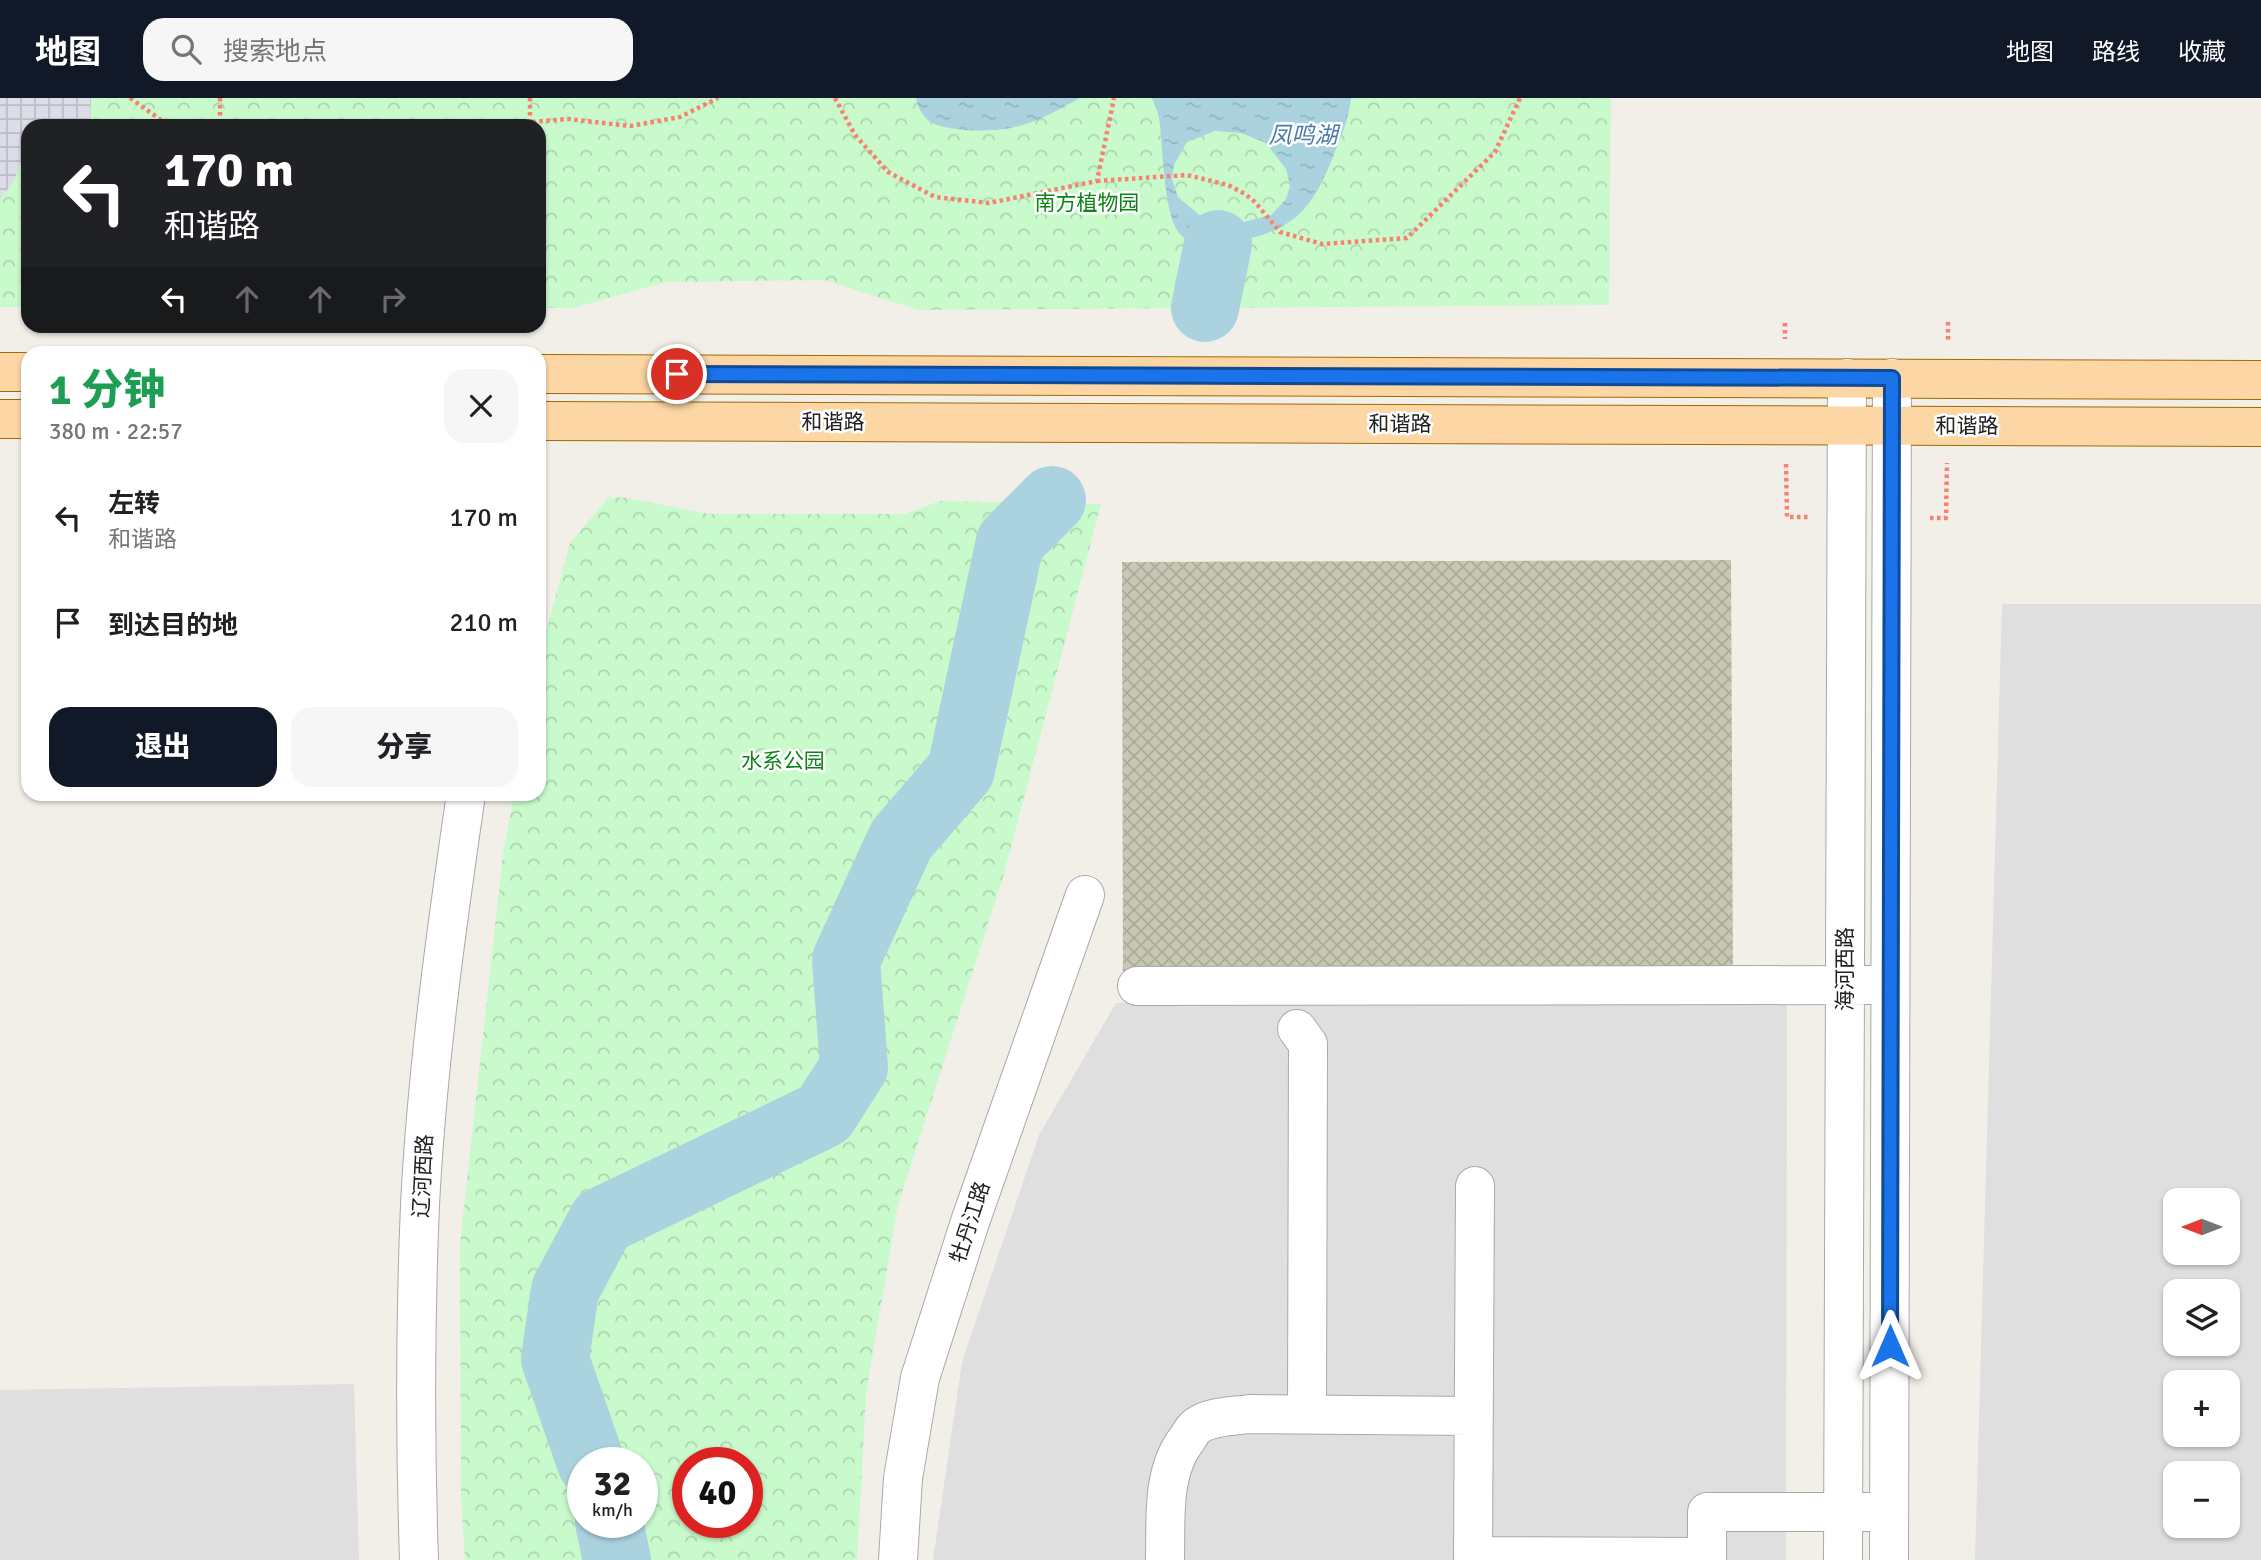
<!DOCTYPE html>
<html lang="zh">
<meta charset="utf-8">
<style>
body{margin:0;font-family:Signika,"Noto Sans SC",sans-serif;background:#f6f6f6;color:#202124;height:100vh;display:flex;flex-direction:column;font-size:26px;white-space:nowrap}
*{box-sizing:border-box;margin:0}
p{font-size:23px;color:#757577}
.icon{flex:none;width:38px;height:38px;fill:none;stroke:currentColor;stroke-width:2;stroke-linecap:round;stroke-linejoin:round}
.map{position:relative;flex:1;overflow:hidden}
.side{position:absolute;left:21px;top:248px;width:525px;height:455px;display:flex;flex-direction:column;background:#fff;border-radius:21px;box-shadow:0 2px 5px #0004}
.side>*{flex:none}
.guide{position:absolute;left:21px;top:21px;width:525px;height:214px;border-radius:21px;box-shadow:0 2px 5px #0004;background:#202124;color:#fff;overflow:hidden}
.needle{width:46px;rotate:270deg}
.buttons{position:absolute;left:2163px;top:1090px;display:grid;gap:14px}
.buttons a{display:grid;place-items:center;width:77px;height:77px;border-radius:14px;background:#fff;box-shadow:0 2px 5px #0004;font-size:35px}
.speed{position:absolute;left:567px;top:1349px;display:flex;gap:14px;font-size:35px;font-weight:700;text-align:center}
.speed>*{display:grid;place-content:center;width:91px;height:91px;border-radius:50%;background:#fff;box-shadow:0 2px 5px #0004;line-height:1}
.speed small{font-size:18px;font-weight:400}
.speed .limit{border:10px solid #d22;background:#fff;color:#111}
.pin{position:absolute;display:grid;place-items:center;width:60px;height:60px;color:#fff;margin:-30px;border:4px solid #fff;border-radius:50%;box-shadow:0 2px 7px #0007}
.me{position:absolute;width:77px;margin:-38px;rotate:0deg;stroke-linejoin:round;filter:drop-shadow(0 0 5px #0008)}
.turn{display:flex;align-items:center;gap:24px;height:147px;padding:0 28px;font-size:32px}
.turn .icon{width:91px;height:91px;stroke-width:2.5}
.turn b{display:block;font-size:49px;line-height:60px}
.lanes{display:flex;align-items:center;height:66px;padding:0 28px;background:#0003;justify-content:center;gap:35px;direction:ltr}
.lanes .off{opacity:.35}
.round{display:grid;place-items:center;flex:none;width:74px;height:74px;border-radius:21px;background:#f6f6f6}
.headline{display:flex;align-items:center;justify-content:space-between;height:119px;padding:0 28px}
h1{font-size:42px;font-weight:800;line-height:52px;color:#1e9e55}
.button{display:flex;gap:14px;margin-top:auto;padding:14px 28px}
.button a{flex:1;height:80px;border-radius:21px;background:#111827;color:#fff;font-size:28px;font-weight:800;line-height:80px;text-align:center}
.button a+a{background:#f6f6f6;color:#202124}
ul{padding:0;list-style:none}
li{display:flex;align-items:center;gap:21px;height:105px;padding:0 28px}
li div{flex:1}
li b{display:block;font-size:26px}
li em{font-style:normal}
header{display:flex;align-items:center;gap:42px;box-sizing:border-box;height:98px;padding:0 35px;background:#111827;color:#fff}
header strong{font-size:33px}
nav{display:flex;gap:38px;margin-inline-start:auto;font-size:24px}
.search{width:490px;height:63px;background:#f6f6f6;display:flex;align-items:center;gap:18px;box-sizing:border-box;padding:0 24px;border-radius:21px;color:#757577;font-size:26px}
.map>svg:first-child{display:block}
</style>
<header>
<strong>地图</strong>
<div class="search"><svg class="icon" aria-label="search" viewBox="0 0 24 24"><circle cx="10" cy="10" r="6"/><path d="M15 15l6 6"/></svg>搜索地点</div>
<nav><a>地图</a><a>路线</a><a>收藏</a></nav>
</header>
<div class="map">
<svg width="2261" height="1462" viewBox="0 0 2261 1462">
<defs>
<pattern id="construction-cross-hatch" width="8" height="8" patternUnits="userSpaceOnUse" patternTransform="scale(1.75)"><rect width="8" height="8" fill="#c7c7b4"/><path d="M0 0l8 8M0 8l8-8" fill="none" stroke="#abab9a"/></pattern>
<pattern id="park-crowns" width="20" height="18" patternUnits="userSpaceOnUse" patternTransform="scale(1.75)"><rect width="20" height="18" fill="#c8facc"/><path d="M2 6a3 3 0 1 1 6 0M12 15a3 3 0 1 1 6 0" fill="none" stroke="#acd6af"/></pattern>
<pattern id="plaza-grid" width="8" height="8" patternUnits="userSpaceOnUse" patternTransform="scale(1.75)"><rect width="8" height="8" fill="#dddde8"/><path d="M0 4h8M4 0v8" fill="none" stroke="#bdbdc7"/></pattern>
<pattern id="water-ripples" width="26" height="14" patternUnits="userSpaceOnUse" patternTransform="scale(1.75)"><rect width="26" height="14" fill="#aad3df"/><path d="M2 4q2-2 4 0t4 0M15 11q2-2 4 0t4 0" fill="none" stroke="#92b5bf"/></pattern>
</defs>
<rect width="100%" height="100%" fill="#f2efe9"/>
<path fill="#e0dfdf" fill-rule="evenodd" d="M2002,506H2261V1462H1975ZM2175,1102H2228V1155H2175ZM2175,1194H2228V1246H2175ZM2175,1284H2228V1337H2175ZM2175,1376H2228V1428H2175Z
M1787,902L1786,1462H933L962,1264L1039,1037L1116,905Z
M354,1286L359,1462H0V1292Z"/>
<path fill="url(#construction-cross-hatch)" d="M1731,462L1733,889L1123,890L1122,464Z"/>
<path fill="url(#park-crowns)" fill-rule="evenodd" d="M0,0H1611L1609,207L919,212L824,182L666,184L573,210H539V28H28V209H0Z
M609,399L628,400L709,416H905L940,403L1101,406L1004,776L898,1107L866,1295L857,1462H465L461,1397L460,1146L503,756L514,697L539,696V567L544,542L570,445ZM583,1365H642V1424H583ZM688,1365H747V1424H688Z"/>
<path fill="url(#plaza-grid)" d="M0,0H91L90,28H28V55H24L14,83L0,101Z"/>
<path fill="url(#water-ripples)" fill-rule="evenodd" d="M916,0H1080C1060,11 1038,24 1015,29C996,34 947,35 929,23C923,18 917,8 916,0Z
M1152,0H1351C1349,20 1342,37 1334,56C1311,117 1289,136 1223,145C1208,147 1190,148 1179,135C1163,115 1163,46 1159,20C1158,13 1154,6 1152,0ZM1215,33L1241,35L1266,45L1286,71L1290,88L1286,101L1271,117L1236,126L1204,121L1178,99L1172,81L1174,67L1187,44Z"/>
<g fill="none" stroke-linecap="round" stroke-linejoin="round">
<path stroke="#aad3df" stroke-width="68" d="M1205,210L1218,146
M591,1365L555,1261L565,1192L602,1123L824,1016L854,969L846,862L901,742L961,672L1010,444L1052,402
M609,1424L617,1462"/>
<defs>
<path id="minor" d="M1137,888L1870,887
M1297,931L1308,946L1307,1316
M1475,1088L1473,1458L1707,1459
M419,1462C415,1344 415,1225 420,1107C427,970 446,833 466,696
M898,1462L903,1380L920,1280L970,1124L1085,797
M1165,1462C1166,1422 1161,1374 1187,1341C1190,1337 1193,1330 1197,1328C1210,1318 1235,1318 1250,1316L1474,1318
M1707,1462V1414H1867
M1843,1462L1847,280
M1889,1462L1892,280"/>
<path id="major" d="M0,274H28
M539,276L2261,282
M0,321H28
M539,323L2261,329"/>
</defs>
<use href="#minor" stroke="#a9a9a9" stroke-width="40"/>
<use href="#major" stroke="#a06b00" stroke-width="40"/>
<path stroke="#fa8072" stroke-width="4.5" stroke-dasharray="3.5 3.5" stroke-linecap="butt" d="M130,0L161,22L179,28
M220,0V28
M530,0V24
M835,0L855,37L888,74L935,99L989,105L1097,83L1114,0
M512,28L519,25L568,21L630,28L680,19L718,0
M1097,83L1187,77L1228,87L1245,96L1255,104L1280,134L1322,146L1407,140L1495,54L1520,0
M1948,224V244
M1785,225V241
M1786,366L1787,419H1809
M1930,420H1946L1947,365"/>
<use href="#minor" stroke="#fff" stroke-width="38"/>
<use href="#major" stroke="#fcd6a4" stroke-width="38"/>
</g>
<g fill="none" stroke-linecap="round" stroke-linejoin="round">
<defs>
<path id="route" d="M677,276L1892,280L1890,1248"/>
</defs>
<use href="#route" stroke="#114b97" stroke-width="18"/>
<use href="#route" stroke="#1a73e8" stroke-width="12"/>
</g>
<g text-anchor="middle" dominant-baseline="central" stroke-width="5" stroke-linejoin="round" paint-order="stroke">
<g font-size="21" fill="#0c8416" stroke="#fff">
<text x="1087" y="105">南方植物园</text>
<text x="783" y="663">水系公园</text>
</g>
<g font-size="21" fill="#222" stroke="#fff">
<text x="833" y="324">和谐路</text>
<text x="1400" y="326">和谐路</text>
<text x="1967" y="328">和谐路</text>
<text transform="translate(1845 871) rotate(-90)">海河西路</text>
<text transform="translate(423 1078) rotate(-87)">辽河西路</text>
<text transform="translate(970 1124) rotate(-72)">牡丹江路</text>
</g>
<g font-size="23" font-style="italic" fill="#4a7aab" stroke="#fff">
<text x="1303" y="37">凤鸣湖</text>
</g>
</g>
</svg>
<div class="buttons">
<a><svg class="needle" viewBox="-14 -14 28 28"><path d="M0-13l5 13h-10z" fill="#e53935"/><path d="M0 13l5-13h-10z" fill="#757577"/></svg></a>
<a><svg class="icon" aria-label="layers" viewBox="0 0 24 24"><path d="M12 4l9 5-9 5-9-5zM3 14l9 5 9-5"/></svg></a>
<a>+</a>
<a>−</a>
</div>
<div class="speed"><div>32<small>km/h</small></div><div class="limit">40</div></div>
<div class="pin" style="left:677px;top:276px;background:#d93025"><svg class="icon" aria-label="arrive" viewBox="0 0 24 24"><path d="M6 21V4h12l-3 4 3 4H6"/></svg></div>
<svg class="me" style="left:1890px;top:1248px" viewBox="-20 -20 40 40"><path d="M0-17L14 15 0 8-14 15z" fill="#1a73e8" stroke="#fff" stroke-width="4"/></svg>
<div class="guide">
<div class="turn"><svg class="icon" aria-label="left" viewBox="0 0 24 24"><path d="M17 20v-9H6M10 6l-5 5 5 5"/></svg><div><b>170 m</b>和谐路</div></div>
<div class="lanes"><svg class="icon" aria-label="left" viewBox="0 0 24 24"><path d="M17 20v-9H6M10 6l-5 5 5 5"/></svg><svg class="icon off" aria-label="ahead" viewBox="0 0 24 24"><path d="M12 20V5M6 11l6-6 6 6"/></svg><svg class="icon off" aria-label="ahead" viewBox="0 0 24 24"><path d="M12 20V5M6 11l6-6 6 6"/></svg><svg class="icon off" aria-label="right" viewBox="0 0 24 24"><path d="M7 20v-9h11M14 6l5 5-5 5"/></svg></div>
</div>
<section class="side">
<div class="headline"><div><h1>1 分钟</h1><p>380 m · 22:57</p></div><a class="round"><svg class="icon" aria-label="close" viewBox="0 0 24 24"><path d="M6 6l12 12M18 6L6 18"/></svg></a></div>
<ul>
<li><svg class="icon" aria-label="left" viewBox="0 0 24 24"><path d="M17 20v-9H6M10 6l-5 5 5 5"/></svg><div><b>左转</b><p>和谐路</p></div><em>170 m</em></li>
<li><svg class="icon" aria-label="arrive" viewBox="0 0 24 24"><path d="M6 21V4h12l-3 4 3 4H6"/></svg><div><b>到达目的地</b></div><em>210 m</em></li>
</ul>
<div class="button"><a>退出</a><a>分享</a></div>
</section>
</div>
